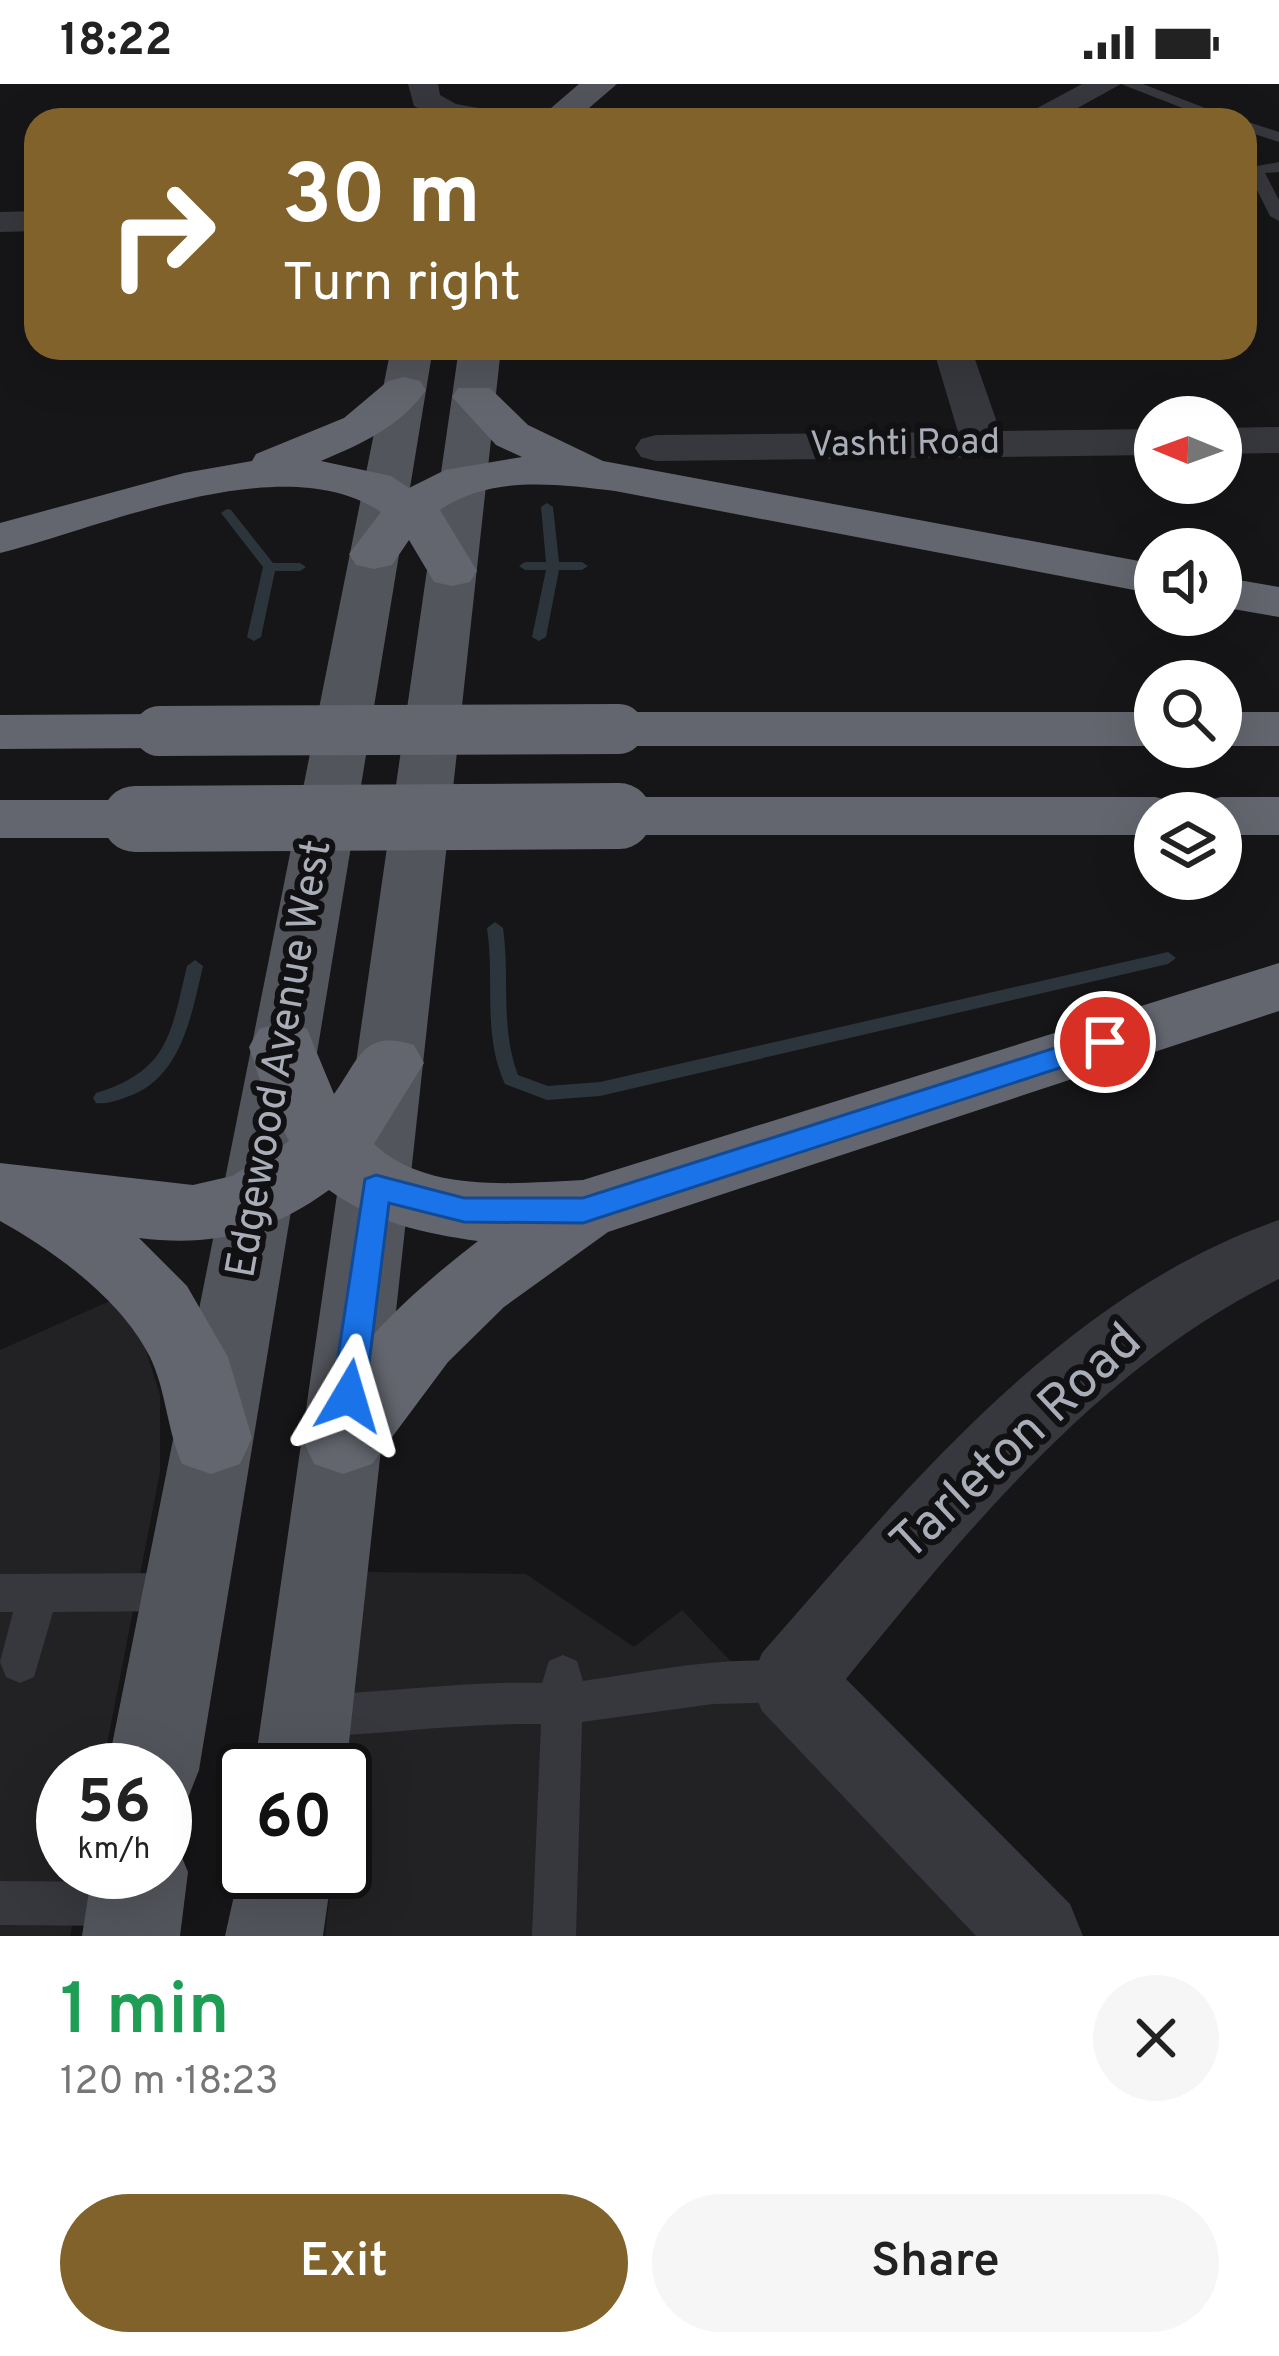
<!DOCTYPE html>
<meta charset="utf-8">
<style>
body{margin:0;font-family:Overpass,sans-serif;background:#f6f6f6;color:#222;height:100vh;display:flex;flex-direction:column;font-size:45px;white-space:nowrap}
*{box-sizing:border-box;margin:0}
p{font-size:39px;color:#767676}
.icon{flex:none;width:66px;height:66px;fill:none;stroke:currentColor;stroke-width:2;stroke-linecap:round;stroke-linejoin:round}
.map{position:relative;height:1852px;overflow:hidden}
.side{display:flex;flex-direction:column;background:#fff;flex:1}
.side>*{flex:none}
.top-card{position:absolute;left:24px;top:24px;width:1233px;height:252px;border-radius:36px;box-shadow:0 12px 48px #0002;background:#80622a;color:#fff;overflow:hidden}
.needle{width:78px;rotate:271deg}
.fabs{position:absolute;left:1134px;top:312px;display:grid;gap:24px}
.fabs a{display:grid;place-items:center;width:108px;height:108px;border-radius:50%;background:#fff;box-shadow:0 12px 48px #0002;font-size:60px}
.speed{position:absolute;left:36px;top:1659px;display:flex;gap:24px;font-size:60px;font-weight:700;text-align:center}
.speed>*{display:grid;place-content:center;width:156px;height:156px;border-radius:50%;background:#fff;box-shadow:0 12px 48px #0002;line-height:1}
.speed small{font-size:30px;font-weight:400}
.speed .limit{border:6px solid #111;border-radius:18px;background:#fff;color:#111}
.pin{position:absolute;display:grid;place-items:center;width:102px;height:102px;color:#fff;margin:-51px;border:6px solid #fff;border-radius:50%;box-shadow:0 3px 12px #0007}
.me{position:absolute;width:132px;margin:-66px;rotate:7deg;stroke-linejoin:round;filter:drop-shadow(0 0 9px #0008)}
.turn{display:flex;align-items:center;gap:42px;height:252px;padding:0 60px;font-size:54px}
.turn .icon{width:156px;height:156px;stroke-width:2.5}
.turn b{display:block;font-size:84px;line-height:102px}
.round{display:grid;place-items:center;flex:none;width:126px;height:126px;border-radius:63px;background:#f6f6f6}
.summary{display:flex;align-items:center;justify-content:space-between;height:204px;padding:0 60px}
h1{font-size:72px;font-weight:600;line-height:90px;color:#1e9e55}
.action{display:flex;gap:24px;margin-top:auto;padding:24px 60px}
.action a{flex:1;height:138px;border-radius:72px;background:#80622a;color:#fff;font-size:48px;font-weight:600;line-height:138px;text-align:center}
.action a+a{background:#f6f6f6;color:#222}
.status{display:flex;justify-content:space-between;align-items:center;height:84px;padding:0 60px;background:#fff;direction:ltr}
.status svg{height:33px;fill:currentColor}
.map>svg:first-child{display:block}
</style>
<div class="status"><b>18:22</b><svg viewBox="0 0 49 12"><path d="M0 12V9h3v3zM5 12V6h3v6zM10 12V3h3v9zM15 12V0h3v12zM26 1h20v11H26zM47 4h2v5h-2z"/></svg></div>
<div class="map">
<svg width="1279" height="1852" viewBox="0 0 1279 1852">
<rect width="100%" height="100%" fill="#161618"/>
<path fill="#222225" d="M112,1216L139,1245L160,1311V1388L102,1686H63V1788H82L70,1852H0V1266Z
M366,1488L526,1490L634,1563L682,1526L992,1852H325L332,1788H345V1686Z"/>
<g fill="none" stroke-linecap="round" stroke-linejoin="round">
<path fill="#2c353c" fill-rule="evenodd" d="M547,419L553,423L559,478H582L588,482L582,486H559L546,553L539,557L532,553L546,486H525L519,482L525,478H546L541,423Z
M227,425L231,426L273,479H300L306,483L300,487H275L261,553L254,557L247,553L263,483L221,429Z
M495,838L503,844C510,893 500,944 518,991L548,1002L600,998L1168,868L1176,874L1168,880L600,1012L547,1016L505,1000C482,950 495,896 487,844Z
M195,876L203,882C191,933 181,997 124,1014C113,1018 106,1020 96,1019L93,1014L96,1009C169,987 171,949 187,882Z"/>
<path fill="#37383d" fill-rule="evenodd" d="M1121,0H1143L1236,36H1213Z
M1245,37L1279,48V58L1245,47Z
M1279,78V88L1265,89L1279,116V137L1270,132L1246,84Z
M183,1489L197,1495L203,1508L197,1521L183,1527L53,1528L34,1593L20,1599L6,1593L0,1578L13,1528H0V1490Z
M563,1571L577,1577L583,1597C637,1590 758,1564 805,1584L811,1598L805,1612L791,1618L713,1620L582,1638L576,1852H532L541,1640C465,1639 391,1649 315,1653L300,1647L294,1632L300,1617L315,1611C392,1608 466,1597 542,1599L549,1577Z
M0,1797L126,1798L142,1804L148,1820L142,1836L126,1842L0,1841Z"/>
<path fill="#37383d" fill-rule="evenodd" d="M408,0H438L440,11L456,20L506,29L511,36H442L414,22Z
M1082,0H1121L1056,36H1015Z
M36,127V147L0,148V128Z
M933,264H971L1000,347L1155,345V371L656,377L641,373L635,364L641,355L656,351L958,348Z
M1279,343V369L1221,370V344Z
M1279,1136V1195C1100,1282 969,1444 846,1595L1070,1820L1083,1852H976L762,1627L750,1598L762,1569C907,1404 1064,1210 1279,1136Z"/>
<path fill="#53555c" fill-rule="evenodd" d="M579,0H617L575,36H537Z
M391,264H433L199,1686L186,1719L165,1727V1686H107Z
M459,264H501L346,1686H254Z
M165,1750L174,1754L188,1788L180,1852H82L92,1788H165Z
M243,1771V1788H332L323,1852H225Z"/>
<path fill="#63666e" fill-rule="evenodd" d="M404,293L420,297L426,306C400,343 361,360 321,377L391,392L409,404L445,386L522,373L496,361L452,313L458,304H490L528,341L603,377L1155,480V510L615,407C555,400 493,391 440,426L477,487L470,498L452,502L434,498L409,456L392,481L374,485L356,481L349,470L381,428C283,362 104,443 0,469V439L184,389L252,377L256,370L344,334L388,297Z
M1221,493L1279,503V533L1221,523Z
M619,628H1155V662H619L599,657L591,645L599,633Z
M1221,628H1279V662H1221Z
M159,630L179,635L187,647L179,659L159,664L0,665V631Z
M619,713H1155L1176,718L1183,729H1155V751H619L598,746L589,732L598,718Z
M1221,713H1279V751H1221V729H1193L1200,718Z
M0,716H135L156,721L165,735L156,749L135,754H0Z
M1279,879V927L608,1148L504,1223L448,1278L372,1380L343,1390L314,1380L302,1354C339,1275 410,1209 478,1157C426,1150 372,1138 329,1106C269,1150 211,1163 139,1154L187,1202L228,1273L252,1354L240,1380L211,1390L182,1380C167,1346 166,1306 150,1273C121,1215 54,1167 0,1137V1079L193,1101L232,1092L285,1060L289,1057L267,1017L249,963L259,945L283,938L307,945L334,1010C360,974 363,945 414,961L424,979L374,1060C427,1110 516,1099 583,1096Z"/>
<path stroke="#63666e" stroke-width="50" d="M159,647L619,645"/>
<path stroke="#63666e" stroke-width="66" d="M135,735L619,732"/>
</g>
<path fill="#1a73e8" stroke="#114b97" stroke-width="3" d="M1105,948L1115,951V966L583,1139L464,1138L389,1119L365,1312L361,1322L349,1327L337,1322L332,1312L365,1095L376,1091L464,1114H583Z"/>
<g text-anchor="middle" dominant-baseline="central" stroke-width="12" stroke-linejoin="round" paint-order="stroke">
<g font-size="36" fill="#a8adb8" stroke="#111113">
<text transform="translate(905 361) rotate(-1)">Vashti Road</text>
</g>
<g font-size="42" fill="#a8adb8" stroke="#111113">
<text transform="translate(281 975) rotate(-80)">Edgewood Avenue West</text>
</g>
<g font-size="51" fill="#a8adb8" stroke="#111113">
<text transform="translate(1018 1360) rotate(-43)">Tarleton Road</text>
</g>
</g>
</svg>
<div class="fabs">
<a><svg class="needle" viewBox="-14 -14 28 28"><path d="M0-13l5 13h-10z" fill="#e53935"/><path d="M0 13l5-13h-10z" fill="#767676"/></svg></a>
<a><svg class="icon" aria-label="sound" viewBox="0 0 24 24"><path d="M4 9h4l5-4v14l-5-4H4zM17 9q2 3 0 6"/></svg></a>
<a><svg class="icon" aria-label="search" viewBox="0 0 24 24"><circle cx="10" cy="10" r="6"/><path d="M15 15l6 6"/></svg></a>
<a><svg class="icon" aria-label="layers" viewBox="0 0 24 24"><path d="M12 4l9 5-9 5-9-5zM3 14l9 5 9-5"/></svg></a>
</div>
<div class="speed"><div>56<small>km/h</small></div><div class="limit">60</div></div>
<div class="pin" style="left:1105px;top:958px;background:#d93025"><svg class="icon" aria-label="arrive" viewBox="0 0 24 24"><path d="M6 21V4h12l-3 4 3 4H6"/></svg></div>
<svg class="me" style="left:349px;top:1312px" viewBox="-20 -20 40 40"><path d="M0-17L14 15 0 8-14 15z" fill="#1a73e8" stroke="#fff" stroke-width="4"/></svg>
<div class="top-card">
<div class="turn"><svg class="icon" aria-label="right" viewBox="0 0 24 24"><path d="M7 20v-9h11M14 6l5 5-5 5"/></svg><div><b>30 m</b>Turn right</div></div>
</div>
</div>
<section class="side">
<div class="summary"><div><h1>1 min</h1><p>120 m · 18:23</p></div><a class="round"><svg class="icon" aria-label="close" viewBox="0 0 24 24"><path d="M6 6l12 12M18 6L6 18"/></svg></a></div>
<div class="action"><a>Exit</a><a>Share</a></div>
</section>
